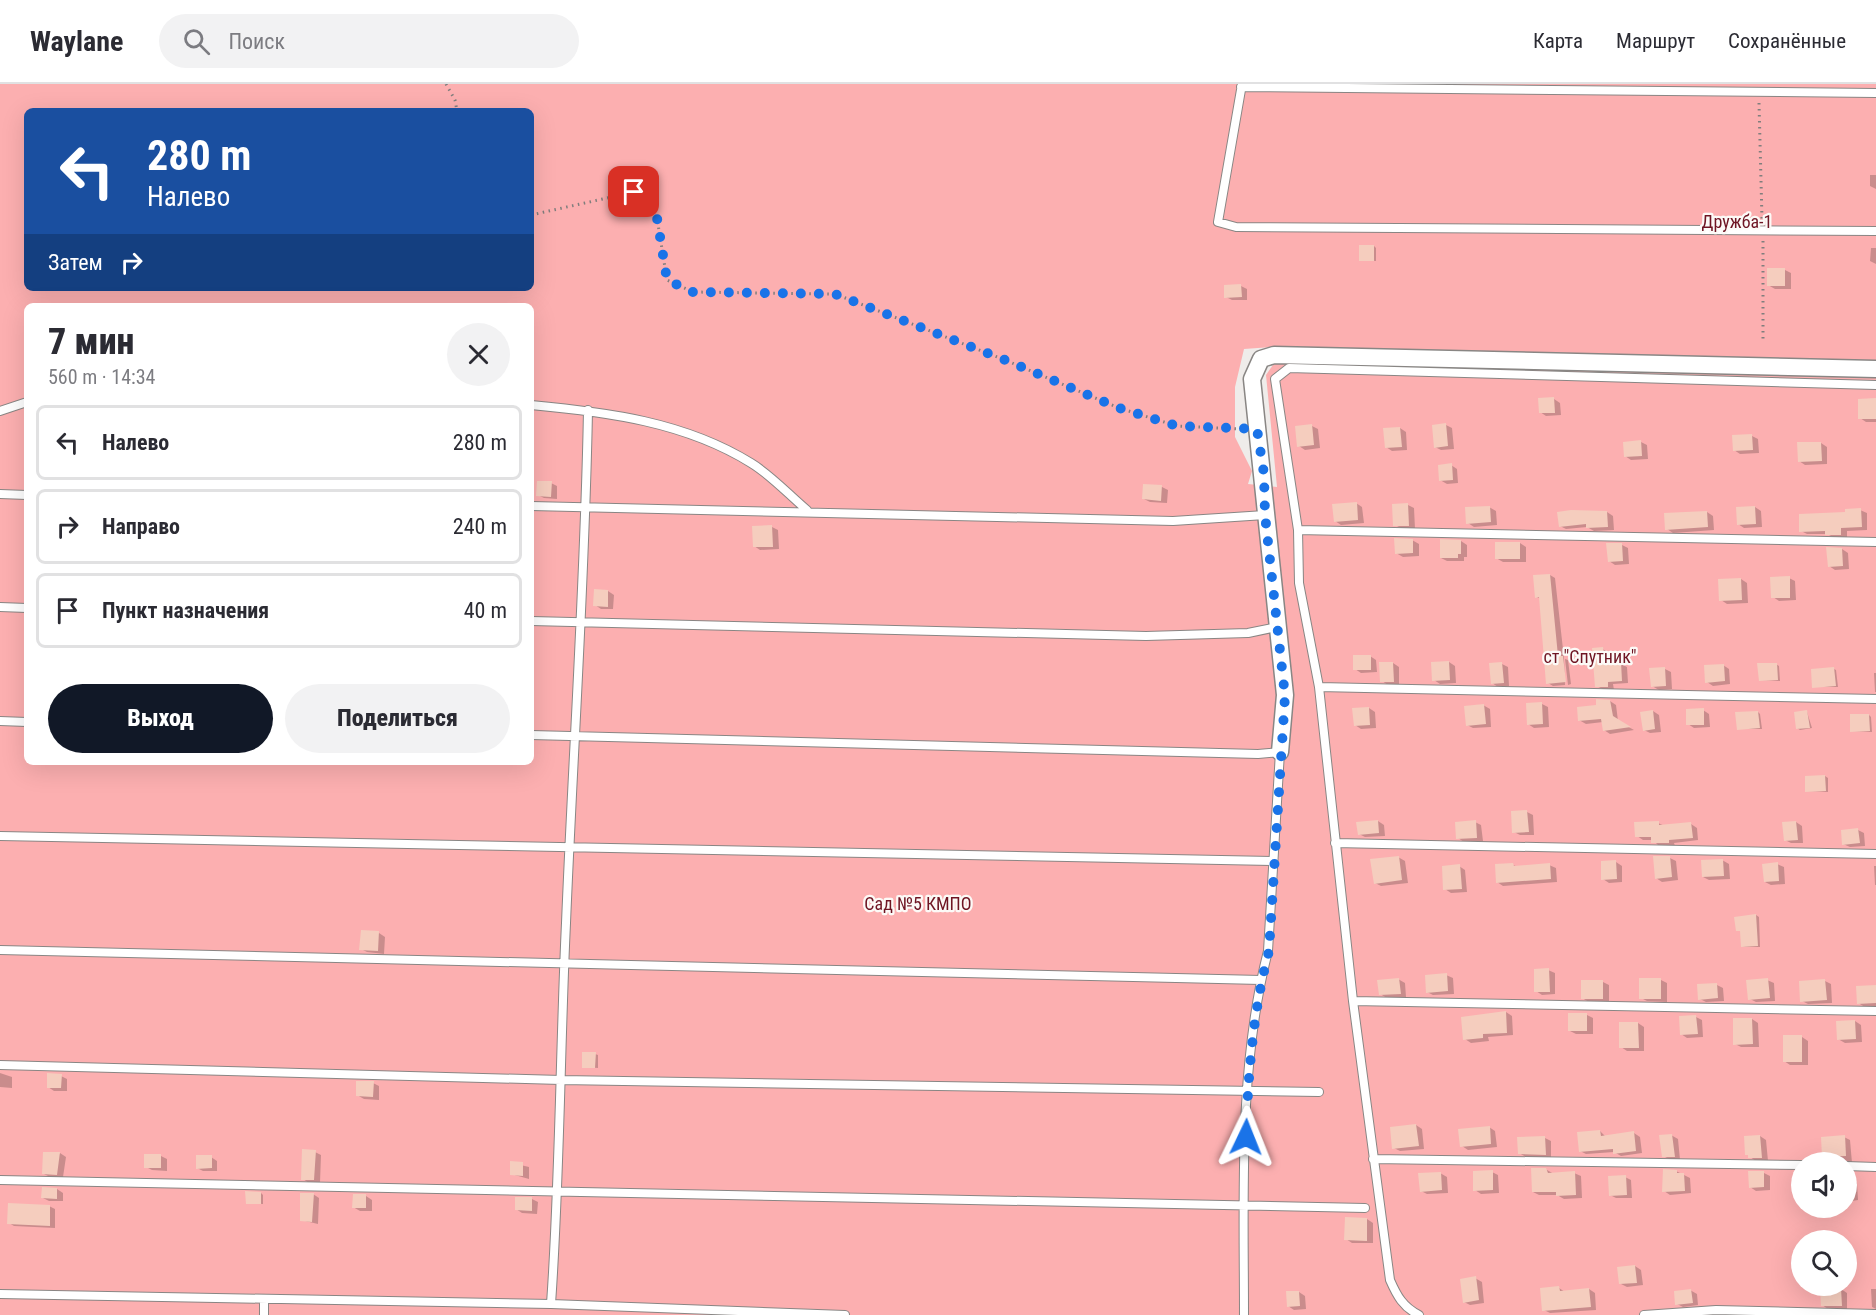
<!DOCTYPE html>
<html lang="ru">
<meta charset="utf-8">
<style>
body{margin:0;font-family:"Roboto Condensed",sans-serif;background:#f2f2f3;color:#2b2b33;height:100vh;display:flex;flex-direction:column;font-size:22px;white-space:nowrap}
*{box-sizing:border-box;margin:0}
p{font-size:20px;color:#7c7c81}
.icon{flex:none;width:33px;height:33px;fill:none;stroke:currentColor;stroke-width:2;stroke-linecap:round;stroke-linejoin:round}
.map{position:relative;flex:1;overflow:hidden}
.sheet{position:absolute;left:24px;top:219px;width:510px;height:462px;display:flex;flex-direction:column;background:#fff;border-radius:9px;box-shadow:0 6px 24px #0002}
.sheet>*{flex:none}
.guide{position:absolute;left:24px;top:24px;width:510px;height:183px;border-radius:9px;box-shadow:0 6px 24px #0002;background:#1a4fa0;color:#fff;overflow:hidden}
.buttons{position:absolute;left:1791px;top:1068px;display:grid;gap:12px}
.buttons a{display:grid;place-items:center;width:66px;height:66px;border-radius:50%;background:#fff;box-shadow:0 6px 24px #0002;font-size:30px}
.pin{position:absolute;display:grid;place-items:center;width:51px;height:51px;color:#fff;margin:-26px;border-radius:12px;box-shadow:0 3px 9px #0006}
.me{position:absolute;width:66px;margin:-33px;rotate:2deg;stroke-linejoin:round;filter:drop-shadow(0 0 4px #0008)}
.turn{display:flex;align-items:center;gap:21px;height:126px;padding:0 24px;font-size:27px}
.turn .icon{width:78px;height:78px;stroke-width:2.5}
.turn b{display:block;font-size:42px;line-height:51px}
.then{display:flex;align-items:center;height:57px;padding:0 24px;background:#0003;gap:12px;font-size:22px}
.round{display:grid;place-items:center;flex:none;width:63px;height:63px;border-radius:32px;background:#f2f2f3}
.summary{display:flex;align-items:center;justify-content:space-between;height:102px;padding:0 24px}
h1{font-size:36px;font-weight:800;line-height:45px}
.cta{display:flex;gap:12px;margin-top:auto;padding:12px 24px}
.cta a{flex:1;height:69px;border-radius:36px;background:#111827;color:#fff;font-size:24px;font-weight:800;line-height:69px;text-align:center}
.cta a+a{background:#f2f2f3;color:#2b2b33}
ul{padding:0;list-style:none}
li{display:flex;align-items:center;gap:18px;height:75px;margin:0 12px 9px;padding:0 12px;border:3px solid #e1e1e2;border-radius:9px}
li div{flex:1}
li b{display:block;font-size:22px}
li em{font-style:normal}
header{display:flex;align-items:center;gap:36px;box-sizing:border-box;height:84px;padding:0 30px;background:#fff;border-bottom:2px solid #e1e1e2}
header strong{font-size:28px}
nav{display:flex;gap:33px;margin-inline-start:auto;font-size:21px}
.search{width:420px;height:54px;background:#f2f2f3;display:flex;align-items:center;gap:15px;box-sizing:border-box;padding:0 21px;border-radius:33px;color:#7c7c81;font-size:22px}
.map>svg:first-child{display:block}
</style>
<header>
<strong>Waylane</strong>
<div class="search"><svg class="icon" aria-label="search" viewBox="0 0 24 24"><circle cx="10" cy="10" r="6"/><path d="M15 15l6 6"/></svg>Поиск</div>
<nav><a>Карта</a><a>Маршрут</a><a>Сохранённые</a></nav>
</header>
<div class="map">
<svg width="1876" height="1231" viewBox="0 0 1876 1231">
<rect width="100%" height="100%" fill="#efecea"/>
<path fill="#fcafb0" fill-rule="evenodd" d="M0,0H1876V278L1272,263L1244,265L1235,303V353L1252,387L1248,400L1277,403L1266,291L1275,278L1876,292V1231H0ZM27,27H531V204H27ZM27,222H531V678H27ZM1802,1078H1846V1124H1802ZM1802,1156H1846V1202H1802Z"/>
<path fill="#0003" d="M1870,91H1876V105L1870,102Z
M1374,162L1376,164V177L1360,176Z
M1871,164H1876V180L1870,177Z
M1785,186L1791,189V205H1775L1768,201Z
M1241,202L1247,205V216H1232L1226,213Z
M1554,315L1560,319L1561,331L1546,332L1540,328Z
M1876,316V338H1866L1860,334Z
M1446,341L1452,344L1454,365L1441,366L1435,363Z
M1312,342L1318,345L1320,364L1305,366L1299,362Z
M1400,344L1406,348L1407,366L1392,367L1386,363Z
M1752,352L1758,355L1759,369L1740,370L1734,366Z
M1641,358L1647,361L1648,375L1631,376L1625,372Z
M1821,359L1827,363V380L1805,381L1799,377Z
M1451,381L1457,385L1458,399L1447,400L1440,396Z
M551,399L557,402V415L544,414L538,411Z
M1144,401L1162,403L1168,406L1167,419L1150,418L1144,415Z
M1356,419L1362,423L1364,439L1341,441L1335,437Z
M1408,421L1414,424L1415,445L1401,444L1395,441Z
M1489,423L1496,427L1497,441L1474,443L1468,439Z
M1755,423L1761,427L1762,443L1744,444L1738,440Z
M1860,426L1867,429V446L1847,447V454L1833,453L1827,450H1807L1801,447Z
M1607,428L1613,432L1614,446L1594,447L1587,443L1566,445L1560,442Z
M1707,428L1713,432L1714,446L1673,449L1667,445Z
M772,443L778,446L779,465L760,466L754,462Z
M1412,456L1419,460V472L1403,473L1396,469Z
M1461,457L1467,461V473H1464V477H1447L1441,474Z
M1496,459H1520L1526,463V478H1503L1496,474Z
M1622,461L1628,464L1629,480L1615,481L1609,477Z
M1842,465L1848,469L1849,485L1835,486L1829,482Z
M1550,491L1555,494L1564,574L1565,601L1553,602L1548,599L1541,515L1537,513Z
M1789,494L1795,497L1796,516L1779,517L1773,513Z
M1741,495L1747,499L1748,519L1727,520L1721,516Z
M608,507L614,511L613,525H601L595,521Z
M1602,565L1609,568L1610,580H1621L1627,583L1628,599L1613,600L1614,606L1603,605L1596,602Z
M1370,572L1376,576L1377,588L1361,589L1355,585Z
M1565,575L1568,576L1571,600L1568,601Z
M1449,578L1455,582L1456,599L1440,600L1434,596Z
M1393,579L1399,583V601H1388L1382,597Z
M1502,580L1508,583L1509,602L1498,603L1492,599Z
M1776,580L1779,582L1780,597L1760,596Z
M1723,581L1729,585L1730,600L1713,602L1707,598Z
M1665,585L1671,588L1672,605L1659,606L1652,602Z
M1834,585L1836,586L1838,603H1814Z
M1874,589H1876V608H1875Z
M1610,617L1616,621L1618,637L1634,646L1610,650L1604,646L1603,638L1586,640L1579,636Z
M1542,620L1548,623L1549,643L1534,644L1528,640Z
M1483,621L1490,625L1491,643L1473,644L1467,641Z
M1369,624L1375,628L1376,644L1361,645L1355,641Z
M1703,626L1709,630L1710,643L1694,644L1688,640Z
M1653,627L1659,631L1661,648L1650,649L1644,646Z
M1758,628L1760,630L1762,645H1738Z
M1807,628L1812,644L1800,646L1797,644Z
M1869,631L1871,633L1872,648L1851,647Z
M1825,692L1828,694V708L1807,707L1806,693Z
M1527,728L1533,731L1534,751H1520L1514,748Z
M1378,737L1384,741L1385,752L1365,753L1359,750Z
M1475,738L1481,741L1483,757L1464,758L1458,754Z
M1796,738L1802,742L1803,759H1791L1785,756Z
M1658,739L1665,742L1691,740L1697,744L1698,756L1674,759L1675,762H1659L1653,756H1643L1637,752Z
M1858,746L1864,749L1865,762L1850,763L1843,760Z
M1398,773L1405,777L1408,799L1381,802L1375,799Z
M1670,774L1676,777L1678,796L1662,798L1656,794Z
M1722,776L1729,780L1730,795L1709,796L1703,793Z
M1616,778L1622,782V798L1609,799L1603,795Z
M1777,780L1784,783L1785,800L1771,801L1765,798Z
M1513,781L1518,783L1549,781L1556,784L1557,798L1503,802L1497,798Z
M1459,782L1465,786L1467,808L1451,809L1445,805Z
M1874,782H1876V801H1875Z
M1756,831L1759,833L1760,863H1745L1742,862V847L1737,846Z
M379,849L385,853L384,870L367,868L361,865Z
M1548,886L1555,889V910L1542,911L1536,907Z
M1446,891L1453,894L1454,910L1433,911L1427,908Z
M1398,895L1405,899L1406,913L1387,914L1380,910Z
M1661,896L1667,899V918L1647,917L1641,914Z
M1767,896L1774,899L1775,917L1756,918L1750,915Z
M1825,897L1831,900L1832,919L1808,920L1802,917Z
M1603,898L1609,901V918H1589L1582,914Z
M1717,901L1723,904L1724,917L1706,918L1700,915Z
M1876,902V922L1865,923L1858,919Z
M1506,928L1512,932L1513,951L1488,953L1489,957L1471,959L1465,955Z
M1587,931L1593,934V950H1576L1570,947Z
M1696,933L1702,936L1703,953L1687,954L1681,950Z
M1752,935L1758,939L1759,963H1741L1735,960Z
M1855,937L1861,941L1862,958L1845,959L1838,955Z
M1638,939L1644,943V967H1627L1621,963Z
M1802,953L1808,957V981H1790L1784,977Z
M595,970L598,971V984L584,983Z
M0,989L12,993V1004L0,1003Z
M61,992L67,995V1007H54L48,1003Z
M373,999L379,1002V1016L364,1015L357,1011Z
M1416,1041L1422,1045L1424,1065L1400,1067L1394,1064Z
M1489,1043L1495,1047L1497,1063L1468,1066L1462,1062Z
M1600,1047L1606,1053L1634,1049L1640,1053L1642,1069L1621,1072L1614,1068L1586,1070L1580,1067Z
M1671,1051L1678,1055L1680,1076L1669,1075L1663,1072Z
M1760,1052L1766,1056L1768,1077H1756L1750,1073Z
M1844,1053L1850,1056L1852,1079L1831,1078L1823,1072Z
M1545,1054L1551,1057V1074L1526,1073L1519,1069Z
M315,1068L321,1071L320,1099H309L303,1095Z
M60,1069L66,1073L63,1093H50L44,1090Z
M161,1072L167,1075V1087L152,1086L146,1083Z
M211,1073L217,1077V1087H203L197,1084Z
M512,1079L529,1083V1095L511,1090Z
M1533,1085L1547,1086L1554,1090L1574,1089L1581,1092L1582,1114L1564,1115L1557,1111H1539L1533,1108Z
M1676,1087L1690,1094L1691,1109L1670,1111L1664,1107Z
M1492,1088L1498,1091L1499,1109L1481,1110L1475,1106Z
M1846,1088L1857,1099L1858,1116L1846,1118Z
M1440,1089L1447,1093L1448,1109L1427,1110L1421,1107Z
M1764,1089L1770,1092V1106L1756,1107L1750,1103Z
M1625,1093L1631,1096L1632,1114H1616L1610,1111Z
M57,1105L63,1109V1117H49L43,1114Z
M261,1109L263,1111V1120L247,1119Z
M313,1110L319,1114L318,1140L301,1136Z
M366,1112L372,1116V1127H360L353,1123Z
M532,1115L538,1118L537,1130L522,1129L516,1125Z
M49,1122L55,1125V1144L14,1142L9,1139Z
M1346,1135H1367L1373,1139V1159H1352L1346,1155Z
M1635,1182L1641,1186L1643,1201L1627,1203L1621,1200Z
M1475,1194L1482,1198L1484,1219L1470,1221L1464,1218Z
M1559,1204L1565,1208L1589,1205L1595,1209L1596,1226L1550,1229L1544,1226Z
M1841,1205L1847,1209V1225H1828L1822,1221Z
M1871,1205H1876V1225L1872,1223Z
M1690,1206L1697,1210L1698,1221L1683,1223L1677,1220Z
M1299,1208L1305,1212L1306,1225L1294,1226L1288,1222Z"/>
<path fill="#f5cdbe" d="M1359,161H1374V177H1359Z
M1767,184H1785V202H1767Z
M1241,200L1242,213L1224,214V201Z
M1554,313L1555,329H1539L1538,314Z
M1876,314V335H1858V315Z
M1446,339L1448,362L1434,364L1432,341Z
M1312,340L1314,361L1297,363L1295,342Z
M1400,343L1402,363L1385,364L1383,344Z
M1752,350L1753,366L1733,367L1732,351Z
M1641,356L1642,372L1624,373L1623,358Z
M1797,358H1821L1822,377L1798,378Z
M1452,379L1453,396L1439,397L1438,381Z
M537,397H552L551,413L536,412Z
M1143,400L1162,401L1161,417L1142,415Z
M1357,418L1358,436L1334,438L1332,420Z
M1408,419L1409,442H1393L1392,420Z
M1490,422L1491,438L1466,440L1465,423Z
M1755,422L1756,440L1737,441L1736,423Z
M1861,424L1862,443L1841,444V451H1825V447L1799,448V430L1845,428V425Z
M1571,426L1607,427L1608,443L1586,444V440L1559,443L1557,428Z
M1707,427L1708,443L1665,446L1664,429Z
M772,441L773,463H753L752,442Z
M1394,454L1413,455V469L1395,470Z
M1440,455L1461,456V470H1458V474H1440Z
M1495,458H1520V475H1495Z
M1606,459H1622L1623,477L1608,478Z
M1826,463L1842,464L1843,482L1828,483Z
M1550,490L1558,572H1563L1566,598L1546,600L1539,513L1535,514L1533,491Z
M1790,492V514H1771L1770,493Z
M1741,494L1742,516L1719,517L1718,495Z
M594,505L608,506V523L593,522Z
M1603,563L1605,579L1621,578L1622,597L1608,598V603H1595L1592,564Z
M1353,571H1371V586H1353Z
M1449,577L1450,596L1432,597L1431,578Z
M1379,578H1393L1394,598H1380Z
M1502,578L1504,599L1491,600L1489,579Z
M1757,579H1777L1778,596L1759,597Z
M1724,580L1725,597L1705,599L1704,581Z
M1665,583L1666,602L1651,603L1649,584Z
M1834,583L1836,602L1812,604L1811,585Z
M1596,615L1610,616L1613,632L1631,643L1603,647L1601,635L1578,637L1577,623L1596,621Z
M1542,618L1543,640L1527,641L1526,619Z
M1484,620L1486,640L1466,642L1464,622Z
M1369,623L1370,641L1354,642L1352,624Z
M1704,624V641H1686V625Z
M1653,626L1655,645L1643,647L1640,628Z
M1807,626L1810,644L1796,645L1794,628Z
M1758,627L1760,644L1737,646L1735,628Z
M1850,630H1869L1870,647L1850,648Z
M1825,691L1826,707L1805,708V692Z
M1527,726L1529,748L1512,749L1511,727Z
M1378,736L1379,749L1358,751L1356,738Z
M1476,736L1477,754L1456,755L1455,738Z
M1659,737V741L1691,738L1693,754L1669,756V759H1651V753H1635L1634,738Z
M1796,737L1798,756L1784,757L1782,738Z
M1858,744L1860,759L1842,761L1841,746Z
M1399,772L1402,796L1374,800L1370,775Z
M1653,772H1670L1672,793L1655,795Z
M1723,775L1724,792L1702,793L1701,776Z
M1616,776L1617,795L1601,796V777Z
M1778,778L1779,797L1764,798L1762,780Z
M1513,779L1514,782L1550,779L1551,795L1496,799L1495,780Z
M1460,780L1462,805L1443,806L1442,782Z
M1756,830L1758,862L1741,863L1740,847H1736L1734,833Z
M361,846L379,847L378,867L359,866Z
M1549,884L1550,908H1534V885Z
M1447,889L1448,907L1426,909L1425,891Z
M1399,894L1401,910L1379,911L1377,896Z
M1639,894H1661V915H1639Z
M1768,894L1770,914L1748,916L1746,896Z
M1825,895L1827,916L1800,918L1799,897Z
M1581,896H1603V915H1581Z
M1717,899L1718,914L1698,916L1697,900Z
M1876,901V919L1857,920L1856,902Z
M1506,927L1507,949L1483,950V954L1463,956L1461,933Z
M1568,929H1587V947H1568Z
M1696,931L1698,950L1680,951L1679,932Z
M1733,934H1752L1753,960L1733,961Z
M1855,936L1856,955L1837,956L1836,937Z
M1619,938H1638L1639,964H1619Z
M1783,951H1802V978H1783Z
M582,968H596L595,984H582Z
M47,989L62,990L61,1004H47Z
M356,997H374L373,1013L356,1012Z
M1416,1040L1419,1062L1392,1065L1390,1043Z
M1490,1042L1491,1060L1460,1063L1458,1045Z
M1600,1046L1601,1052L1634,1047L1636,1067L1613,1070V1065L1579,1068L1577,1048Z
M1672,1050L1675,1073H1662L1659,1051Z
M1760,1051L1762,1074H1748V1071H1745L1744,1052Z
M1845,1051L1846,1072L1822,1073L1821,1053Z
M1545,1052L1546,1071L1518,1070L1517,1053Z
M302,1065L316,1066L314,1096H301Z
M43,1068H60L57,1091L42,1090Z
M144,1070H161V1084H144Z
M196,1071H212V1084L196,1085Z
M510,1077L523,1078V1092L510,1091Z
M1531,1084H1546L1548,1089L1575,1087L1576,1111L1556,1112V1108H1532Z
M1663,1085L1677,1086V1089H1684L1685,1107L1662,1108Z
M1493,1086V1106L1473,1107V1087Z
M1748,1087H1764V1103L1749,1104Z
M1441,1088L1442,1106L1420,1108L1418,1089Z
M1626,1091L1627,1111L1609,1112L1608,1092Z
M42,1103L57,1104V1115L41,1114Z
M245,1107L261,1108V1120H246Z
M300,1109H314L312,1138L300,1137Z
M353,1110H366V1124H352Z
M515,1113H532V1127L515,1126Z
M8,1119L50,1121V1142L7,1140Z
M1345,1133L1367,1134V1157L1344,1156Z
M1635,1181L1637,1199L1619,1200L1617,1183Z
M1476,1192L1479,1216L1463,1219L1460,1195Z
M1559,1202L1560,1207L1589,1204L1591,1223L1542,1227L1540,1204Z
M1820,1204H1841L1842,1222H1821Z
M1691,1205L1693,1219L1675,1221L1674,1207Z
M1286,1207H1299L1300,1222L1287,1223Z"/>
<g fill="none" stroke-linecap="round" stroke-linejoin="round">
<defs>
<path id="service" d="M1242,0L1218,138L1236,143L1876,147
M1241,3L1876,9
M531,321C607,328 685,338 751,379C771,391 789,411 807,426
M0,327L27,318
M0,410L27,411
M531,422L1173,437L1265,431
M1298,446L1876,458
M0,523L27,524
M531,537L1146,552L1248,549L1277,543
M1319,603L1876,615
M0,637L27,638
M531,651L1258,670L1280,668L1268,867C1238,984 1244,1111 1244,1231
M0,752L1273,777
M1335,759L1876,770
M0,866L1261,896
M1353,917L1876,927
M0,981L561,996L1319,1008
M1373,1075L1802,1081
M1846,1082L1876,1083
M0,1096L1365,1124
M0,1210L551,1220L845,1231
M551,1220C560,1093 560,966 566,839C573,668 585,497 588,326
M264,1231V1216
M1419,1231C1403,1223 1397,1212 1390,1196L1353,917L1319,603L1299,499L1298,446L1275,295L1289,284L1876,301
M1644,1231L1716,1226L1876,1230"/>
<path id="minor" d="M1280,668L1285,611L1252,295L1261,275L1274,271L1876,285"/>
</defs>
<use href="#service" stroke="#898684" stroke-width="10"/>
<use href="#minor" stroke="#898684" stroke-width="19"/>
<path stroke="#807e7d" stroke-width="3" stroke-dasharray="1.5 4.5" stroke-linecap="butt" d="M446,0L455,16L457,27
M1759,19L1762,135
M531,131L634,108L657,134L667,196L693,208L835,210L1005,276L1119,324L1177,342L1240,345
M1763,157V257"/>
<use href="#service" stroke="#fff" stroke-width="8"/>
<use href="#minor" stroke="#fff" stroke-width="16"/>
</g>
<g fill="none" stroke-linecap="round" stroke-linejoin="round">
<path stroke="#1a73e8" stroke-width="10" stroke-dasharray="0 18" d="M634,108L657,134L667,196L693,208L835,210L1005,276L1119,324L1177,342L1257,345L1264,390L1265,431L1285,612L1269,867C1253,927 1248,991 1246,1053"/>
</g>
<g text-anchor="middle" dominant-baseline="central" stroke-width="4.5" stroke-linejoin="round" paint-order="stroke">
<g font-size="18" fill="#6f1523" stroke="#fcfaf7">
<text x="1737" y="137">Дружба-1</text>
<text x="1590" y="572">ст "Спутник"</text>
<text x="918" y="819">Сад №5 КМПО</text>
</g>
</g>
</svg>
<div class="buttons">
<a><svg class="icon" aria-label="sound" viewBox="0 0 24 24"><path d="M4 9h4l5-4v14l-5-4H4zM17 9q2 3 0 6"/></svg></a>
<a><svg class="icon" aria-label="search" viewBox="0 0 24 24"><circle cx="10" cy="10" r="6"/><path d="M15 15l6 6"/></svg></a>
</div>
<div class="pin" style="left:634px;top:108px;background:#d93025"><svg class="icon" aria-label="arrive" viewBox="0 0 24 24"><path d="M6 21V4h12l-3 4 3 4H6"/></svg></div>
<svg class="me" style="left:1246px;top:1053px" viewBox="-20 -20 40 40"><path d="M0-17L14 15 0 8-14 15z" fill="#1a73e8" stroke="#fff" stroke-width="4"/></svg>
<div class="guide">
<div class="turn"><svg class="icon" aria-label="left" viewBox="0 0 24 24"><path d="M17 20v-9H6M10 6l-5 5 5 5"/></svg><div><b>280 m</b>Налево</div></div>
<div class="then">Затем<svg class="icon" aria-label="right" viewBox="0 0 24 24"><path d="M7 20v-9h11M14 6l5 5-5 5"/></svg></div>
</div>
<section class="sheet">
<div class="summary"><div><h1>7 мин</h1><p>560 m · 14:34</p></div><a class="round"><svg class="icon" aria-label="close" viewBox="0 0 24 24"><path d="M6 6l12 12M18 6L6 18"/></svg></a></div>
<ul>
<li><svg class="icon" aria-label="left" viewBox="0 0 24 24"><path d="M17 20v-9H6M10 6l-5 5 5 5"/></svg><div><b>Налево</b></div><em>280 m</em></li>
<li><svg class="icon" aria-label="right" viewBox="0 0 24 24"><path d="M7 20v-9h11M14 6l5 5-5 5"/></svg><div><b>Направо</b></div><em>240 m</em></li>
<li><svg class="icon" aria-label="arrive" viewBox="0 0 24 24"><path d="M6 21V4h12l-3 4 3 4H6"/></svg><div><b>Пункт назначения</b></div><em>40 m</em></li>
</ul>
<div class="cta"><a>Выход</a><a>Поделиться</a></div>
</section>
</div>
